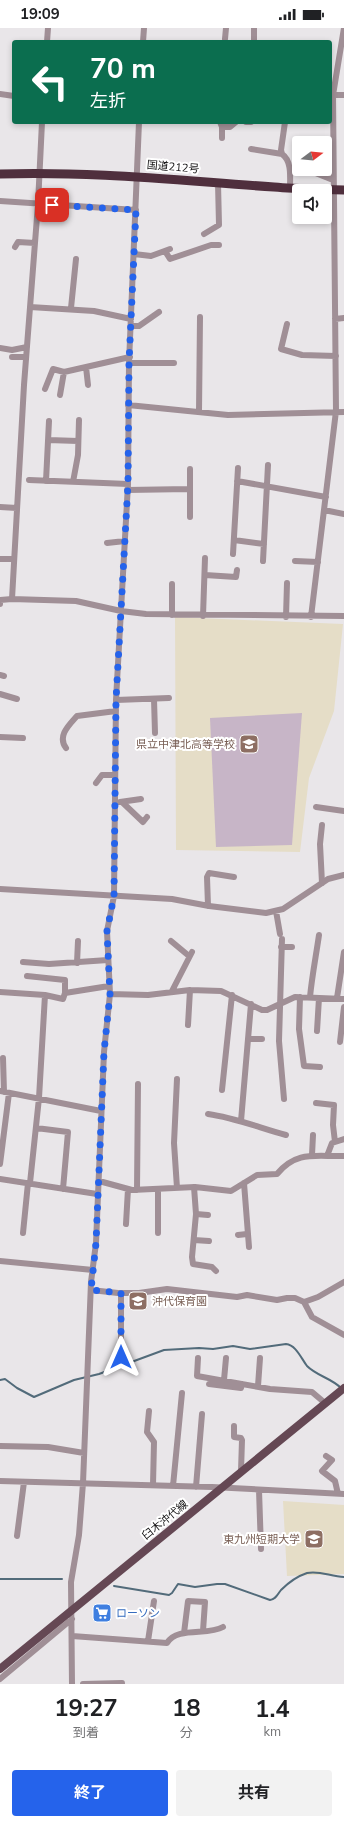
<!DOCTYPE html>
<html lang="ja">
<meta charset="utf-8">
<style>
body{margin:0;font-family:"Nunito Sans","Noto Sans JP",sans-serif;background:#f2f2f2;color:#202124;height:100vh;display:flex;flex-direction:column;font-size:15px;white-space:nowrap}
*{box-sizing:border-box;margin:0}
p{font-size:13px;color:#757577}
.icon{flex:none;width:22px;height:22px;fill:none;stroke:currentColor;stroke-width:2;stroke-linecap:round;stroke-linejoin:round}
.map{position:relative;height:1656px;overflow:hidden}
.drawer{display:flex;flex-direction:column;background:#fff;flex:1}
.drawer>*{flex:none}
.top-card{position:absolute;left:12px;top:12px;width:320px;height:84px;border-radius:4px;box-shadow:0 2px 6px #0003;background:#0b6e4f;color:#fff;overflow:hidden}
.needle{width:26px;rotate:74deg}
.tools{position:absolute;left:292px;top:108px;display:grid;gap:8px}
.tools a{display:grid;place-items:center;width:40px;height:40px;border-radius:4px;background:#fff;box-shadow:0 2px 6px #0003;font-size:20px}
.pin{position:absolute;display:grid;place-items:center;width:34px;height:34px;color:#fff;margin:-17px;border-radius:8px;box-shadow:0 2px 6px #0006}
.me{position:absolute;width:44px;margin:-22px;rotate:0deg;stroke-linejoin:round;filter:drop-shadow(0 0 3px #0008)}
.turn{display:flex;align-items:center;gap:14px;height:84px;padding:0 12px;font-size:18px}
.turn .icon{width:52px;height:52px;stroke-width:2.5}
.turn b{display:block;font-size:28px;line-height:34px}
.eta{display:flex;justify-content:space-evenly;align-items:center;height:68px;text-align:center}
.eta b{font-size:24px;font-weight:700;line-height:28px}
.cta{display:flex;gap:8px;margin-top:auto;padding:8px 12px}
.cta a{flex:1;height:46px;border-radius:4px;background:#2563eb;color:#fff;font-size:16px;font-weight:700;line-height:46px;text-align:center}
.cta a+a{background:#f2f2f2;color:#202124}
.status{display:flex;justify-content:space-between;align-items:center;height:28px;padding:0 20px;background:#fff;direction:ltr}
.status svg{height:11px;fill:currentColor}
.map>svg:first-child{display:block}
</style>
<div class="status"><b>19:09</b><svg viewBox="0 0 49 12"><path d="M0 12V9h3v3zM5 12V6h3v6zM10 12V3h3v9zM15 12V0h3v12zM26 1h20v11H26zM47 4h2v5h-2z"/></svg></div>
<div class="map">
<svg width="344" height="1656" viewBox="0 0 344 1656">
<rect width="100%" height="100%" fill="#e9e6e9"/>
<path fill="#e5ddc7" d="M175,589L343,596L334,683L309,750L300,824L176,822Z
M283,1473L344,1477V1546L287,1548Z"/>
<path fill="#c7b5c7" d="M302,685L292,817L216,819L210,690Z"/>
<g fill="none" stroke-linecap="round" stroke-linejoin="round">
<path stroke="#526b7a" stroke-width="2" d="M0,1352L5,1351L17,1360L34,1369L74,1352L99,1346L164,1322L199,1320L213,1321L233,1318L250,1321L286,1316C296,1317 301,1330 307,1338C317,1348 331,1350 341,1360
M0,1551H62
M114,1558L169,1567L172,1565L178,1556L195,1559L217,1556H225L270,1572C276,1571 277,1567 281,1562C288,1555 298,1548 307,1545C320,1542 331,1549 344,1549"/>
<path stroke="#a08f96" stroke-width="6" d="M225,11L226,0
M47,14L48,0
M143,14L144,0
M254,14V0
M0,66L14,68
M333,67H344
M42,94L38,176L24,357L12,571L76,573L121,583L146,586L344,588
M220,94L222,99H230L236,94
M246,94H251
M285,94L281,122L282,126C292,133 290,149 290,160
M222,110V99
M251,121L282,126
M313,144L333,152
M0,173L136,182
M204,206L219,197L218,155
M15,219L18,214L35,215
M165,223L170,231L211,217H219
M134,226L151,228L170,221
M30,279L94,283L131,291
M71,280L76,231
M335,291L344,290
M287,296L281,321L302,327L336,328
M131,298H139L159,284
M0,320L12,322L27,319
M12,329H26
M129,335H174
M86,339L88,357
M45,361L53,341L64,344L130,329
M60,367L64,344
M128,377L228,387L344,384
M199,384L200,289
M48,412L78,413
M29,452L128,456
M46,453L49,393
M237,453L326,469
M73,454L78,427L79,392
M127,462L189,461
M0,479L17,480
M324,482L344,486
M190,489V441
M234,512L264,516
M107,515L125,513
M233,526L238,440
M0,531H14
M263,533L268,437
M295,533L318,534
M205,547L236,549L237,542
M0,576V572L12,571
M172,587V556
M203,588L205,530
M286,589L287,555
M311,589L336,383L333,67L344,0
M0,647L4,648
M0,666L17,671
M154,671L155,705
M116,672L169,670
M0,709L23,710
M66,720C57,708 69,697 77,688L116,683
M96,755L102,747H115
M120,774L141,771
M122,774L143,794L147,789
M316,779L344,783
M322,797L320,816L322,855
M0,861L172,871L209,878L266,885L283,881L328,851L344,847
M208,878L207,849L209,845L234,849
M276,883L280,906
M282,911L279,1013L284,1071
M171,913L189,928
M281,919H292
M23,934L49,936L108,932
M77,935L78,913
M27,948L65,952V965
M172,963L192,924
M0,964L45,967L63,971L65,965L109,958
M110,966L148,967L190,962L221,963L262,982H267L295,969L344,971
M300,969L299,1001L304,1038L320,1039
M310,969C312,948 316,928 319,907
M337,970L344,924
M188,997L190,962
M317,1003L319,970
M248,1011H262
M340,1014L344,979
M3,1030L4,1064
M222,1062L232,967
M0,1063L101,1083
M316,1075L334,1077L333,1097L335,1114L332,1115L327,1128
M208,1086C236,1090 260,1100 286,1107
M241,1093L251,976
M36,1100L68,1104L63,1161
M335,1114L344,1111
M312,1127L313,1107
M0,1136L9,1065
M0,1151L97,1166
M99,1153L132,1162L195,1159L231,1163L257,1147L277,1146C297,1122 316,1129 344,1128
M30,1155L39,1070L45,967
M244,1155L249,1219
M194,1159L196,1186L208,1187
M177,1160L174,1115L177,1051
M158,1161V1205
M137,1162L138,1056
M196,1186L192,1229L193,1236L212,1239L216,1243
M126,1196L128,1161
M23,1205L28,1155
M238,1207L247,1206
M194,1212L209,1213
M0,1233L93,1242
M91,1262L118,1265H139L167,1261L237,1269L247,1267L277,1272L287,1270H295L304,1274L312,1289L344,1307
M121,1265V1329
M304,1274L318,1269L344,1254
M198,1330L197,1348L270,1361L312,1364L325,1375
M224,1352L226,1330
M209,1356L241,1360L242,1356
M258,1358L260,1330
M149,1383L147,1404L154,1414L153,1457
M234,1398V1409L241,1410L242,1412L241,1443
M0,1418L48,1419L84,1425
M326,1428L332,1432L322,1443L335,1453L338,1466
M0,1453L212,1459L344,1466
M173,1458L182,1365
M196,1459L202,1386
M259,1462L261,1521
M17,1508L24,1454
M184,1605L188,1573L205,1574L203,1603
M72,1608L167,1615C177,1598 208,1608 223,1599
M148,1613L154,1573
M0,1651L72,1591
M72,1656L71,1554L79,1507L83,1455L91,1254L96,1215L104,1024L110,966L107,903L114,868L116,672L128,456L129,335L139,94
M83,1656L122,1655"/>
<path stroke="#654854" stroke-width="8" d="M0,1641L344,1360"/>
<path stroke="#4f2f3d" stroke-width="9" d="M0,146C92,143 183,153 274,159C297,161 321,161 344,162"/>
</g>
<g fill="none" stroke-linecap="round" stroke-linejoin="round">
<path stroke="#2563eb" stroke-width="7" stroke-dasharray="0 12.6" d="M52,177L136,182L129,335L128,456L116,672L114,868L107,903L110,966L104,1024L96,1215L91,1262L121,1265V1329"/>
</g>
<defs>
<symbol id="school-square" viewBox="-11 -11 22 22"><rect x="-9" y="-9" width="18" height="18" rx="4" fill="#8d6e63" stroke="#fff"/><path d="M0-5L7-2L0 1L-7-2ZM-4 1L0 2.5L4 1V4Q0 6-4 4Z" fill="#fff"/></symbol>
<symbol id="university-square" viewBox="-11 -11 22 22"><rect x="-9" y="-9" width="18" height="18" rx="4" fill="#8d6e63" stroke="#fff"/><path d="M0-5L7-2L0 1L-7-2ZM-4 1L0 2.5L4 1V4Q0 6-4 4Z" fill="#fff"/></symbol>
<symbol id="supermarket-square" viewBox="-11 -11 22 22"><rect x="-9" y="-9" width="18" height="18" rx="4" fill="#3f7fe0" stroke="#fff"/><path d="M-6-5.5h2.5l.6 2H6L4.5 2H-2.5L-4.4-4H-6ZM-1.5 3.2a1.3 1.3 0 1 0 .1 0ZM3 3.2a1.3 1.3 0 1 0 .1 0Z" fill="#fff"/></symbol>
</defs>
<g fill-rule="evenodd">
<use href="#school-square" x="238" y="705" width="22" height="22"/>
<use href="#school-square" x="127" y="1262" width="22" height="22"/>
<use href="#university-square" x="303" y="1500" width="22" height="22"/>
<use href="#supermarket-square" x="91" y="1574" width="22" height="22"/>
</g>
<g text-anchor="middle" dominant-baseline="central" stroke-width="4" stroke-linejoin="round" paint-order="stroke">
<g font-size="11" fill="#131213" stroke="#fff">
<text transform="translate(173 139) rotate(5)">国道212号</text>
<text transform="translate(165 1492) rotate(-39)">臼木沖代線</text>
</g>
<g font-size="11" fill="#785e54" stroke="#fff" text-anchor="end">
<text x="235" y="716">県立中津北高等学校</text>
<text x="152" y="1273" text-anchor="start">沖代保育園</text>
<text x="300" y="1511">東九州短期大学</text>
</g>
<g font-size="11" fill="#366cbe" stroke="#fff" text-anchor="start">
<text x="116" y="1585">ローソン</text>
</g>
</g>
</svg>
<div class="tools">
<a><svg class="needle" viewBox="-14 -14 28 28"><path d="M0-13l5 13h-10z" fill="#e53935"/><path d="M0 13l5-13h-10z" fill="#757577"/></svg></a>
<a><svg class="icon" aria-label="sound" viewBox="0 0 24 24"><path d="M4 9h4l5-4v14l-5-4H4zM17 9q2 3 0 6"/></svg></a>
</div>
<div class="pin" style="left:52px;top:177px;background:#d93025"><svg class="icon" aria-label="arrive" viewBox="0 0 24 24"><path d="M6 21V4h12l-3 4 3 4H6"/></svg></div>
<svg class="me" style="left:121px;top:1329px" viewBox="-20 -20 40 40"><path d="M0-17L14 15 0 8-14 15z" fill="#2563eb" stroke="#fff" stroke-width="4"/></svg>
<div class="top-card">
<div class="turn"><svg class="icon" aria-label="left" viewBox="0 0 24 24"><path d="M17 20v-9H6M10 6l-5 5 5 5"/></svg><div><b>70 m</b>左折</div></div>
</div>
</div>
<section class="drawer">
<div class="eta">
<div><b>19:27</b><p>到着</p></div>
<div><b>18</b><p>分</p></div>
<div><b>1.4</b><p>km</p></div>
</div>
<div class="cta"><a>終了</a><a>共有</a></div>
</section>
